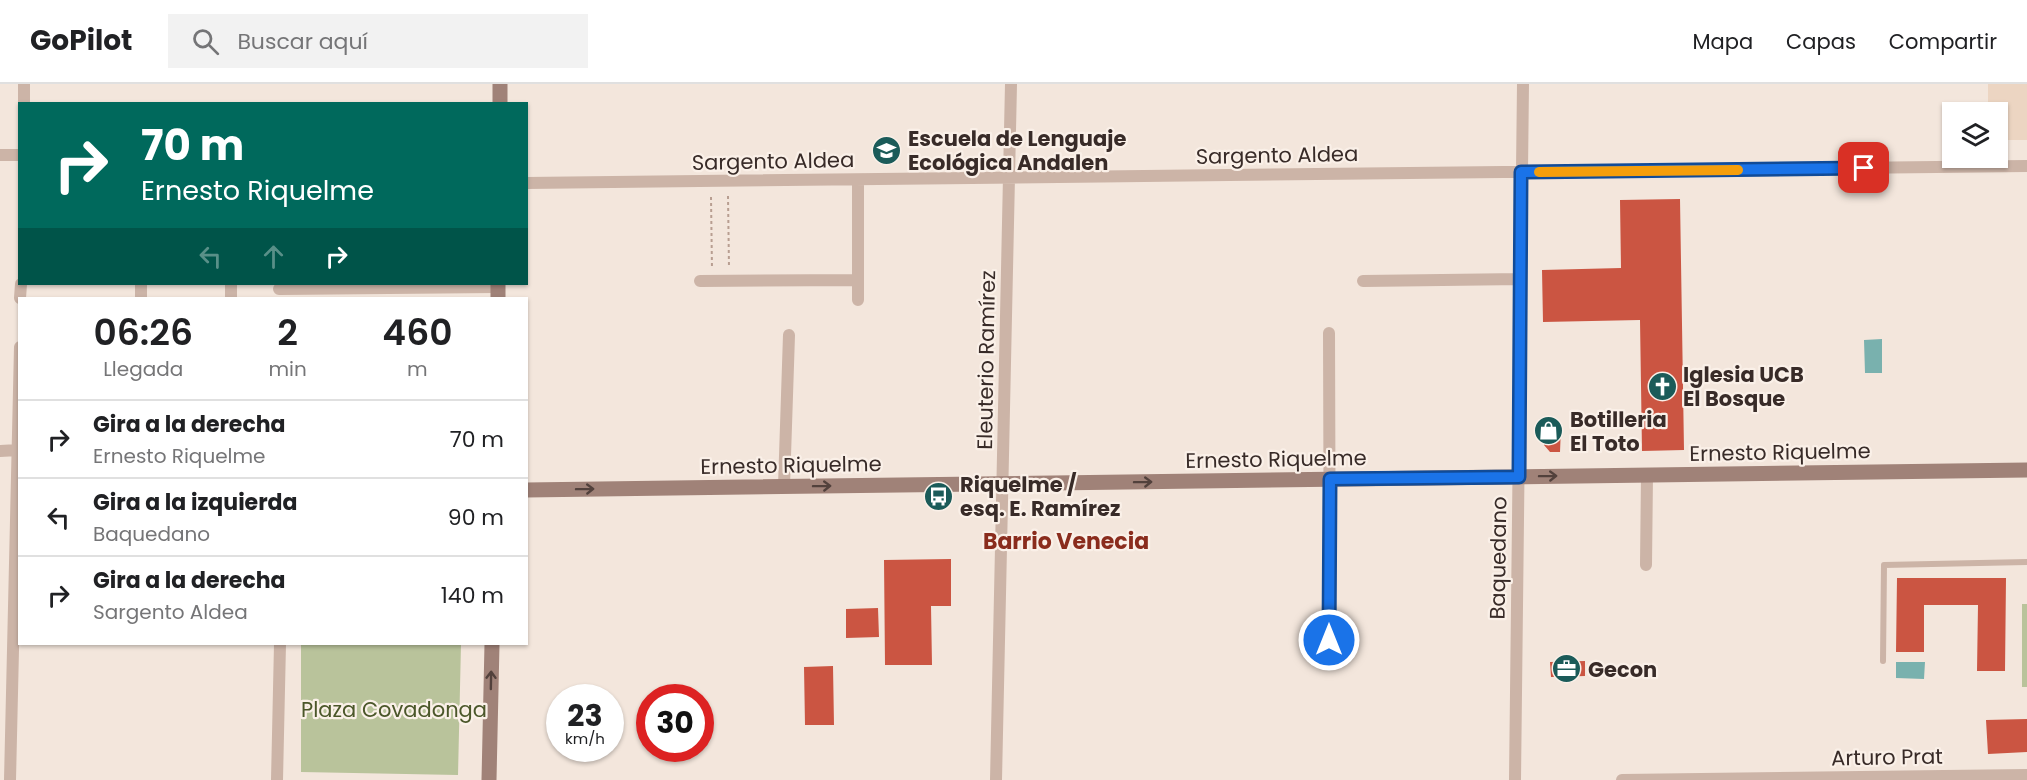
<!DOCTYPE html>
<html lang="es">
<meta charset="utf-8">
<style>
body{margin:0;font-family:Poppins,sans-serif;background:#f2f2f2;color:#202124;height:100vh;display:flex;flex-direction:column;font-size:22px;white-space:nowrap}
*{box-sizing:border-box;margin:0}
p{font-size:20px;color:#757577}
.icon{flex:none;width:33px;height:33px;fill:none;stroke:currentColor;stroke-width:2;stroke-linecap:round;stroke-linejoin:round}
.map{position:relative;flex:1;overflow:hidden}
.drawer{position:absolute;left:18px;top:213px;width:510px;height:348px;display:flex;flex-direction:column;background:#fff;border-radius:0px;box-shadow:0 2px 4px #0004}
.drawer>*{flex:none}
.banner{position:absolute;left:18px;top:18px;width:510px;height:183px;border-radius:0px;box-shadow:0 2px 4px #0004;background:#00695c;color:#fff;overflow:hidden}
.controls{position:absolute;left:1942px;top:18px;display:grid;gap:12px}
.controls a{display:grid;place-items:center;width:66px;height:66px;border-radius:0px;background:#fff;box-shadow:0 2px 4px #0004;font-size:30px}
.speed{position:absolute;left:546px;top:600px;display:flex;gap:12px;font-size:30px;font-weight:700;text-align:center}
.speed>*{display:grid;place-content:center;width:78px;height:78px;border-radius:50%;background:#fff;box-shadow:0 2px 4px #0004;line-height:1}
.speed small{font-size:15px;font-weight:400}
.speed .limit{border:9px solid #d22;background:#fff;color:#111}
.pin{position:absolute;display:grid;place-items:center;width:51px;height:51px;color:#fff;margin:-26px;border-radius:12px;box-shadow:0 3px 9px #0006}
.me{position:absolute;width:66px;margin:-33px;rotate:0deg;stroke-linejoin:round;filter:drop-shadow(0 0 4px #0008)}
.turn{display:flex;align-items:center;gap:21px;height:126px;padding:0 24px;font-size:27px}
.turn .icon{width:78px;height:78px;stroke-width:2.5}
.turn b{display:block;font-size:42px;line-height:51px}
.lanes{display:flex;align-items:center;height:57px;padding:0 24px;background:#0003;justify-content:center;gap:30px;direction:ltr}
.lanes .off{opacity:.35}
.eta{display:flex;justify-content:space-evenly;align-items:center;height:102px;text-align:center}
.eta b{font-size:36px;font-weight:600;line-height:42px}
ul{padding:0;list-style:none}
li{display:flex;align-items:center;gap:18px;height:78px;padding:0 24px;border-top:2px solid #e0e0e0}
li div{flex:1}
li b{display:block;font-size:22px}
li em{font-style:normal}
header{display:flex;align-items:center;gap:36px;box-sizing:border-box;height:84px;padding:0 30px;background:#fff;border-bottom:2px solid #e0e0e0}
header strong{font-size:28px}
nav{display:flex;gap:33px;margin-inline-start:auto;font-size:21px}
.search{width:420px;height:54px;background:#f2f2f2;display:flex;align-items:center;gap:15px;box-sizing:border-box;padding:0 21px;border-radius:0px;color:#757577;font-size:22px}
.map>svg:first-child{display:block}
</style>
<header>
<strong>GoPilot</strong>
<div class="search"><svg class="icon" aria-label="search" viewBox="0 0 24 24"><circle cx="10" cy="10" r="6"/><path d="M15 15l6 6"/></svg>Buscar aquí</div>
<nav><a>Mapa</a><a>Capas</a><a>Compartir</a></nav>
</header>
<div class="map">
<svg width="2027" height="696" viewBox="0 0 2027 696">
<rect width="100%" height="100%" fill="#f3e6dc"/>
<path fill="#b9c39b" d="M2022,520H2027V603H2022Z
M301,560H461L458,691L301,688Z"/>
<path fill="#ecd5c2" d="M1988,0H2027V56H1998V28H1988Z"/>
<path fill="#79b1ae" d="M1882,255V289H1865L1864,256Z
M1896,578H1925L1924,595L1896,594Z"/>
<path fill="#cb5542" d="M1680,115L1684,366L1642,367L1640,236L1543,238L1542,186L1621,184L1620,116Z
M1544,343H1561L1560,368H1550L1544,361Z
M951,475V522H931L932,581H885L884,476Z
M1897,494H2006L2005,587H1977L1978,521H1924V568H1896Z
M878,524L879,553L846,554V525Z
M1585,577V592L1551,593L1550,578Z
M833,582L834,641H805L804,583Z
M2027,635V668L1988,670L1986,636Z"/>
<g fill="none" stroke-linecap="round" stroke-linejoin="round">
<path stroke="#b89e91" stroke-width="2" stroke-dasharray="3 3" stroke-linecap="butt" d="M728,112L729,184
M711,113L712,185"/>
<path stroke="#ccb4a7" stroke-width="6" d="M1883,577L1884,481L2027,478"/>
<path stroke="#ccb4a7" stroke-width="12" d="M24,20V0
M0,71H20
M526,99L2027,82
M700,197L858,196
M1363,197L1521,195
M141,200V213
M231,200V214
M279,205L498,203
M20,214L21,200
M858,216V96
M1329,249L1330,556
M0,367L18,366
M784,402L789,251
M1646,481L1647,391
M10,696L20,263
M277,696L280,560
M996,696L1011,0
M1515,696L1523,0
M1622,696L2027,691"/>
<path stroke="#a08278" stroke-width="15" d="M500,20V0
M498,214V200
M526,406L2027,386
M489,696L492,560"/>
</g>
<defs><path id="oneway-shaft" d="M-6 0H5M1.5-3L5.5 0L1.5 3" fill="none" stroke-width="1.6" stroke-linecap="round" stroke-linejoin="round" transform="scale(1.5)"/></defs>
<g stroke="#52413c">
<use href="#oneway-shaft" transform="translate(1548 392) rotate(-1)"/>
<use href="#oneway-shaft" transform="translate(1143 398) rotate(-1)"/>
<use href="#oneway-shaft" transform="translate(822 402) rotate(-1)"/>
<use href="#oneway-shaft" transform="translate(585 405) rotate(-1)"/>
<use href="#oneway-shaft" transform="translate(491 596) rotate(-89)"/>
</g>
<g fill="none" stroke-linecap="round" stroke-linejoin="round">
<defs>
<path id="route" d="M1329,556L1330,395L1519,393L1521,88L1864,84"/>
</defs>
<use href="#route" stroke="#114b97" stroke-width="15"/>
<use href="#route" stroke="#1a73e8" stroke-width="10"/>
<path stroke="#f59e0b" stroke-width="10" d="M1539,88L1738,86"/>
</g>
<defs>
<symbol id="school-disc" viewBox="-11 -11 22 22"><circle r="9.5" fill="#1b5b59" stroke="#faf0e8"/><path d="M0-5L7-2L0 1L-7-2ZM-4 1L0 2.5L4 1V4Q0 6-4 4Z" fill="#fff"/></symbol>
<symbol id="church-disc" viewBox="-11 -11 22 22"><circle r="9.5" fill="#1b5b59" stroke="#faf0e8"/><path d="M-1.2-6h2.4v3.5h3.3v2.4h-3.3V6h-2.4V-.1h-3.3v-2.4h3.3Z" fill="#fff"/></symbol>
<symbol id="shop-disc" viewBox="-11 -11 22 22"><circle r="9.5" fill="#1b5b59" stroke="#faf0e8"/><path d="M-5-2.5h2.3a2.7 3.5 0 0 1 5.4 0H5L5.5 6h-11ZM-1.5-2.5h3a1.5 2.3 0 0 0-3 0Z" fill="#fff"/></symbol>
<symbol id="bus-disc" viewBox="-11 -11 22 22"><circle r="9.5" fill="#1b5b59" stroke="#faf0e8"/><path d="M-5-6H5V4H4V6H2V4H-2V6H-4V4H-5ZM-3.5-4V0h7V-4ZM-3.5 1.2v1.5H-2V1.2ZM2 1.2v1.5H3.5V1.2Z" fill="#fff"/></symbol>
<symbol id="office-disc" viewBox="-11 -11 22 22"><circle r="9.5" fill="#1b5b59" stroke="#faf0e8"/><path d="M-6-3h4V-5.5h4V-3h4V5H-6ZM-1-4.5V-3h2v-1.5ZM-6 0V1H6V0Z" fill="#fff"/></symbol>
</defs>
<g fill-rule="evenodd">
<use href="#school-disc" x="870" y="50" width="33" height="33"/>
<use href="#church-disc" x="1646" y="286" width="33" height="33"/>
<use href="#shop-disc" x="1532" y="330" width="33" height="33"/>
<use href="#bus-disc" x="922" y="396" width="33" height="33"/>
<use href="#office-disc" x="1550" y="568" width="33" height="33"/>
</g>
<g text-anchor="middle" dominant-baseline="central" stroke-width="4.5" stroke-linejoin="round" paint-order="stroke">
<g font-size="21" font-weight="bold" fill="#382b28" stroke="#faf0e8" text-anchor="start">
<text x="908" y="54">Escuela de Lenguaje<tspan x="908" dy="24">Ecológica Andalen</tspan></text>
<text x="1683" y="290">Iglesia UCB<tspan x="1683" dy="24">El Bosque</tspan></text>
<text x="1570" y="335">Botilleria<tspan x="1570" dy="24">El Toto</tspan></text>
<text x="960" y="400">Riquelme /<tspan x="960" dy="24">esq. E. Ramírez</tspan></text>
<text x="1588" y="585">Gecon</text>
</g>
<g font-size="21" fill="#382b28" stroke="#faf0e8">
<text transform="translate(1277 71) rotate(-1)">Sargento Aldea</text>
<text transform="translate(773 77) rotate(-1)">Sargento Aldea</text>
<text transform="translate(986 276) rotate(-89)">Eleuterio Ramírez</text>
<text transform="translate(1780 368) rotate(-1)">Ernesto Riquelme</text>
<text transform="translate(1276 375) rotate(-1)">Ernesto Riquelme</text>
<text transform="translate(791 381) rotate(-1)">Ernesto Riquelme</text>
<text transform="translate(1498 474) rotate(-89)">Baquedano</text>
<text transform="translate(1887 673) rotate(-1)">Arturo Prat</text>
</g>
<g font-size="21" fill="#4b572a" stroke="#faf0e8">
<text x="394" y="625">Plaza Covadonga</text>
</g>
<g font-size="22" font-weight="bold" fill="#8a2c1d" stroke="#faf0e8">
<text x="1066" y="457">Barrio Venecia</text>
</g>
</g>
</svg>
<div class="controls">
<a><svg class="icon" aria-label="layers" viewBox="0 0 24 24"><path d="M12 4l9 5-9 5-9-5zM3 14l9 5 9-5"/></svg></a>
</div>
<div class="speed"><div>23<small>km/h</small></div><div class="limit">30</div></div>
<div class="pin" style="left:1864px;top:84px;background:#d93025"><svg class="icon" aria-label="arrive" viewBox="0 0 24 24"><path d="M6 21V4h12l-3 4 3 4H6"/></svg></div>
<svg class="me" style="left:1329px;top:556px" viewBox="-20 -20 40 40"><circle r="17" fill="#1a73e8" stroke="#fff" stroke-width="3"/><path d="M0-11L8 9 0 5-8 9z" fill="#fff"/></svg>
<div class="banner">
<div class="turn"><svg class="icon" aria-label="right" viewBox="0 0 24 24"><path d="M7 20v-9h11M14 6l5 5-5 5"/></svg><div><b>70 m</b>Ernesto Riquelme</div></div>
<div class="lanes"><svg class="icon off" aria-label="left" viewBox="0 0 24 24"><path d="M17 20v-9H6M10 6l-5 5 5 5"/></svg><svg class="icon off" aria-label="ahead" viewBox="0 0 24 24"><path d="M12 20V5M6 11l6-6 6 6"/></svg><svg class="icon" aria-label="right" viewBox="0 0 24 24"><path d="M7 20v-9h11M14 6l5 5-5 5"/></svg></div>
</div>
<section class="drawer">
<div class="eta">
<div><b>06:26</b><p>Llegada</p></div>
<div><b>2</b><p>min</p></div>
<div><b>460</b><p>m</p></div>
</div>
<ul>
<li><svg class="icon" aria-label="right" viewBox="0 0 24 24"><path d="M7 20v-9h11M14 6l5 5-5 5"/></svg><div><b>Gira a la derecha</b><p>Ernesto Riquelme</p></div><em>70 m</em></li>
<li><svg class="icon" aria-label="left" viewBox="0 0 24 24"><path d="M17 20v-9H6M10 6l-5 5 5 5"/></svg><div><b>Gira a la izquierda</b><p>Baquedano</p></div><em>90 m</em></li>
<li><svg class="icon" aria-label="right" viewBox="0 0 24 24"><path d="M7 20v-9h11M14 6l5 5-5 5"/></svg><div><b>Gira a la derecha</b><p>Sargento Aldea</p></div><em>140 m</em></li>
</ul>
</section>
</div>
